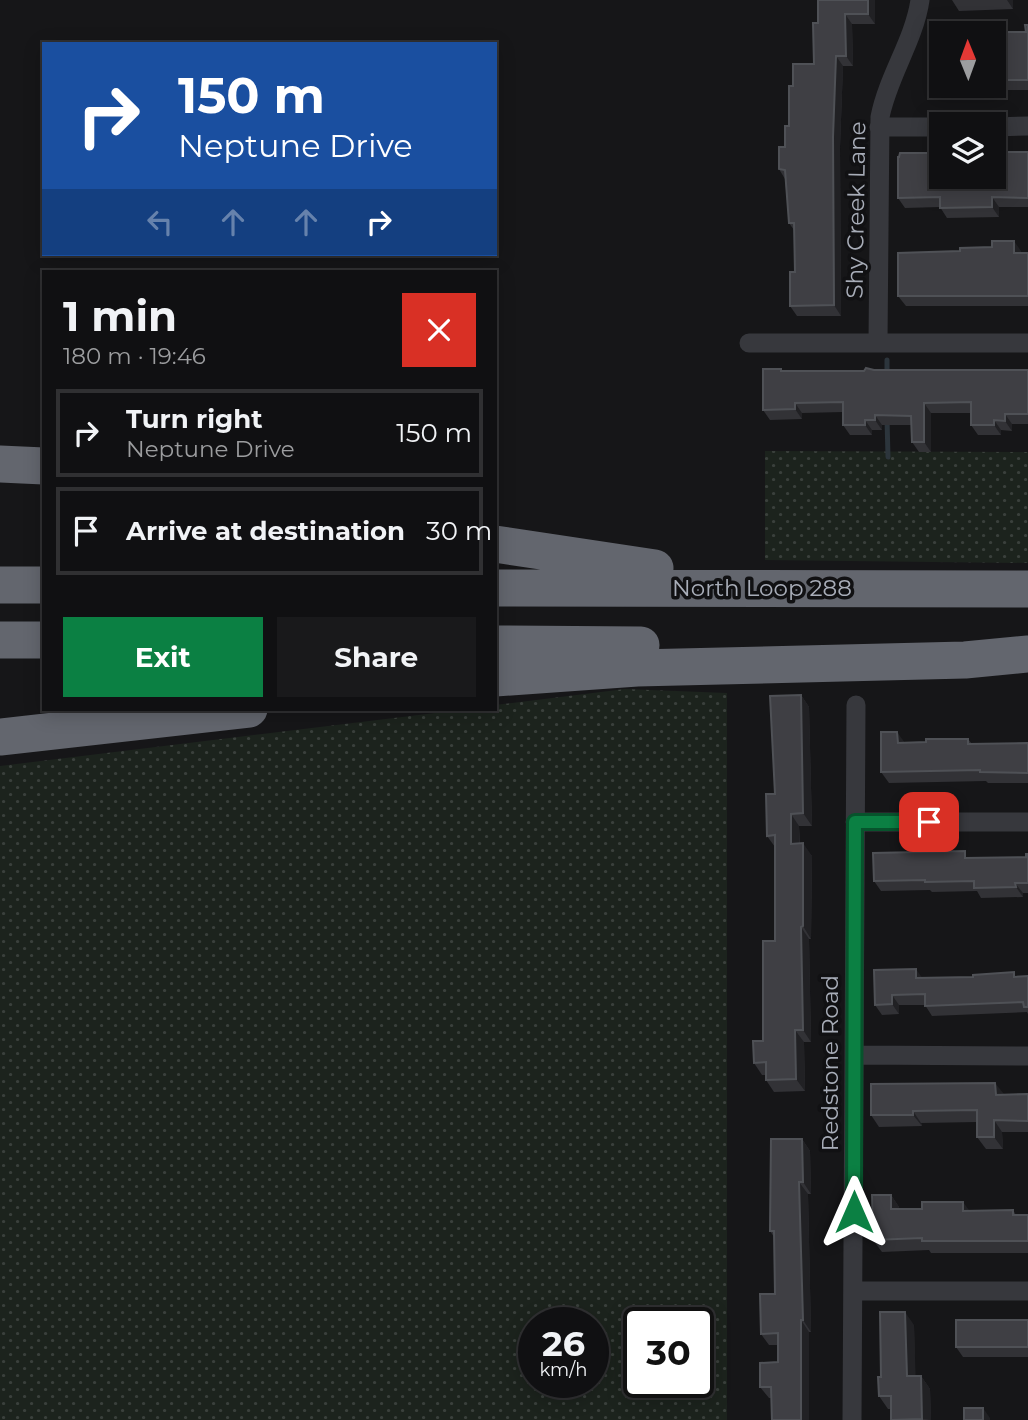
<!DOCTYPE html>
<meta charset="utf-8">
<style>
body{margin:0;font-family:Montserrat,sans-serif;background:#19191b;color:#f1f3f6;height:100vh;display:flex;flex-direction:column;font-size:26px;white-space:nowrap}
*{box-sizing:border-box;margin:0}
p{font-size:23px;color:#9c9d9f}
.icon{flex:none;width:38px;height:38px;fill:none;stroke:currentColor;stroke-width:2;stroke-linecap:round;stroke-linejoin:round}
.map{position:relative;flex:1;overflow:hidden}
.side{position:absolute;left:42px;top:270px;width:455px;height:441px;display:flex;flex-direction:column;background:#101012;border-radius:0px;box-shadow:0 4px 18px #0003,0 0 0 2px #303032}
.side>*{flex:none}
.hud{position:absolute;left:42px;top:42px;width:455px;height:214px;border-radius:0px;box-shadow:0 4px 18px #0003,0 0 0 2px #303032;background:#1a4fa0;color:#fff;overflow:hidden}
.needle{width:46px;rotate:359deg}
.controls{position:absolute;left:929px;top:21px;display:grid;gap:14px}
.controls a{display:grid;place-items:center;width:77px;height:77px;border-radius:0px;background:#101012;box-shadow:0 4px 18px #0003,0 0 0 2px #303032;font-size:35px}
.speed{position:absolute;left:518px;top:1307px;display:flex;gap:14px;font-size:35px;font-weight:700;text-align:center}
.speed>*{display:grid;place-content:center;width:91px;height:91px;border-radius:50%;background:#101012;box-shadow:0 4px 18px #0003,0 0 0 2px #303032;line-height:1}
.speed small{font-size:18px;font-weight:400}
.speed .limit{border:4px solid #111;border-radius:10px;background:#fff;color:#111}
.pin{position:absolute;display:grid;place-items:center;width:60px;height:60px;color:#fff;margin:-30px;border-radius:14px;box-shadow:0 4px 10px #0006}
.me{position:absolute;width:77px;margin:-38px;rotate:0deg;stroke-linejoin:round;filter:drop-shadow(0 0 5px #0008)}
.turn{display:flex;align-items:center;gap:24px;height:147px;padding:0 21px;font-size:32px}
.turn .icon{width:91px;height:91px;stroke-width:2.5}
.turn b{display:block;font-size:49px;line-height:60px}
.lanes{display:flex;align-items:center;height:66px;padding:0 21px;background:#0003;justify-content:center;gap:35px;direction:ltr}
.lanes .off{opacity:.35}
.round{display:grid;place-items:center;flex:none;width:74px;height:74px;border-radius:0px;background:#19191b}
.overview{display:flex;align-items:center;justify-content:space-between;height:119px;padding:0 21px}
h1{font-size:42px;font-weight:700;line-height:52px}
.button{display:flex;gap:14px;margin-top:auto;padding:14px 21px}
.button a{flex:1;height:80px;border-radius:0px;background:#0b8043;color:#fff;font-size:28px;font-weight:700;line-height:80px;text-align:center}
.button a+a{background:#19191b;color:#f1f3f6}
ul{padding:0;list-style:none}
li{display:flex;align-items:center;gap:21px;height:88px;margin:0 14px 10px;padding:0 7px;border:4px solid #303032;border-radius:0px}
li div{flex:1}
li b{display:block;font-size:26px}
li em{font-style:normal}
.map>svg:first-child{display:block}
</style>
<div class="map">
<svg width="1028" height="1420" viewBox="0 0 1028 1420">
<defs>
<pattern id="grass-dots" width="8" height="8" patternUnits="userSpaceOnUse" patternTransform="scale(1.75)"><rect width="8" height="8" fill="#1c231d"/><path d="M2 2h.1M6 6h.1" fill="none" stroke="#3a403c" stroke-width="1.8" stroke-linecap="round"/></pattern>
</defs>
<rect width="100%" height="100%" fill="#161618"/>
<path fill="url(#grass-dots)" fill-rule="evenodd" d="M765,451L1028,452V563L765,560Z
M625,689L727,693V1420H0V766L468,709H495V705ZM534,1323H593V1382H534ZM639,1323H698V1382H639Z"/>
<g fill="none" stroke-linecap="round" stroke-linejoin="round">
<path stroke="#2c353c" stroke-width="5" d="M887,360V375
M887,419L888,457"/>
<path stroke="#37383d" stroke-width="19" d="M879,127H942
M994,127L1028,126
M749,343H1028
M878,343L880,117C888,76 914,41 920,0
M855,822H1028
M854,1055L1028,1056
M854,1291H1028
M852,1420L856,705"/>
<path stroke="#63666e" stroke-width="37" d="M0,464L44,466
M495,544L655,568
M0,585H44
M495,588L1028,589
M0,640H44
M495,644L641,645
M495,678L637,668L965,660L1028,654
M0,737L249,709"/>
</g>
<path fill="#323236" d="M818,0H875V24H852L853,66H843L840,147L841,316H797L790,306L795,272L794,230L789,223L785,179L779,169L785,147L789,126L793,86L814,64L818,23Z
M952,0H1013V9L959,11Z
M1028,25V90H950L947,86H994V35H1004L1026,32Z
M1028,152V207H999V217L947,218L940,207L905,208L898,198Z
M1021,251V253H1028V306H906L898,296Z
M781,369L783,371L1028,370V424H1012V431L1001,430V435H978L971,425V413H931V452H919L912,442L911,425H882V430H872V435H850L843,425V412L802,413V419L770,420L763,410Z
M801,695L809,707L812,826H799L800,843L812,856L811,939H809L811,1042H804L805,1091L774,1092L766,1080V1075H762L754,1063L763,1041L775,941V847L767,836L775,794Z
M968,739L972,744L1028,743V783H988L986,781L889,783L881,772L905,743L926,742Z
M1028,854V893H1023V897L981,898L977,891L932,892L930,890L881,891L874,881L970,858L1026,857Z
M1028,976V1014L1027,1012L932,1016L925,1005H899V1014L882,1015L875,1005L922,978Z
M1004,1094H1028V1132H1002L1003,1149H986L977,1137V1122L921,1123L922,1126L879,1127L871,1115Z
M802,1139L810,1151L811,1194H808L811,1332H809V1420H772L771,1398H769L760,1387L778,1362V1345H769L761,1334L775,1294L774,1237L770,1231Z
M891,1195L899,1207V1209L970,1211L1013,1210L1016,1215H1028V1253H931L929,1250L882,1252L873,1240Z
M1028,1320V1357H963L956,1347Z
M914,1325L915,1376H921L930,1389L931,1420H892L891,1409H888L879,1396L881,1377Z"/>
<path fill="#212124" d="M868,0H875V24L868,14Z
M1007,0H1013V9Z
M845,14L852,24L853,66L846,56Z
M836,56L843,66L840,147L841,316L834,305L833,137Z
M992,197L999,207V217L992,207Z
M1014,241L1021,251V263L1014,253Z
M795,403L802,413V419L795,409Z
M924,403L931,413V452L924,442Z
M1005,414L1012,424V431L1005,421Z
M875,415L882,425V430L875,420Z
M865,420L872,430V435L865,425Z
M994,420L1001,430V435L994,425Z
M801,695L809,707L812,826L803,813Z
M897,732L905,743H898Z
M791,814L799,826L800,856L791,844Z
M803,843L812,856L811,939L803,926Z
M1015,883L1023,893V897L1016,887Z
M801,927L809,939L811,1042L803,1030Z
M916,969L923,979L916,978Z
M892,995L899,1005V1014L892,1004Z
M795,1030L804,1042L805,1091L796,1079Z
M995,1083L1004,1094L996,1095Z
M913,1111L921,1123L922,1126L913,1115Z
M994,1120L1002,1132L1003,1149L994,1137Z
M802,1139L810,1151L811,1194L803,1182Z
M799,1182L808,1194L811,1332L803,1320Z
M891,1195L899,1207V1221L891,1209Z
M963,1202L972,1214L963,1211Z
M905,1312L914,1325L916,1389L907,1376Z
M801,1320L809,1332V1420H801Z
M921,1376L930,1389L931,1420L922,1419Z
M983,1408L990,1418V1420H983Z"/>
<path fill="#3f3f44" stroke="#4f5156" stroke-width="2" d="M818,0H868V14H845L846,56H836L833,137L834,305L790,306V272H795L794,223H789L785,170L779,169V147H785V126H789V86H793V64H814L813,23H818Z
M1025,25H1028V80H994V35H1004V32H1026Z
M994,152H1028V198L992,197V207L940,208V197L898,198V157H899L900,153H942V177H994Z
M992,241H1014V253H1028V296H898V253L960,251V248L992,247Z
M866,368L874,370H1028V414H1005V421L994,420V425H971V402L924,403V442H912L911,416L875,415V420H865V425H843V402L795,403V409L763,410V369H781V371H864Z
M801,695L803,813L791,814V844L803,843V926L801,927L803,1030H795L796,1079L766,1080V1062L754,1063L753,1041H763V941H775V835L767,836L766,794H775L770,696Z
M881,732H897L898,743L926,742V739H968V744L1028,743V773L980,772V770L881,772Z
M965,851V858L1026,857V854H1028V883H1015L1016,887L974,888V881L925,882V880L874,881L873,853Z
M916,969V978L973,977V975L1014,972V977L1028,976V1007H1024L1023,1002L925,1006V994L892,995V1004L875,1005L874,970Z
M995,1083L996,1095L1028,1094V1121L994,1120V1137H977V1110L913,1111V1115H871V1084Z
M771,1139H802L803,1182H799L803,1320H801V1420H772L771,1387H760V1363L778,1362V1333L761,1334L760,1294H775L774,1231H770Z
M872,1195H891V1209H922V1202H963V1211L1013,1210V1215H1028V1241H922V1238L873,1240Z
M880,1312H905L907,1376H921L922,1419L891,1420V1396H879L878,1377H881Z
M956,1320H1028V1347H956Z
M964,1408H983V1420H964Z"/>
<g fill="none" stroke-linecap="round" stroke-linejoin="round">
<defs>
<path id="route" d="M854,1212L855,822H929"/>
</defs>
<use href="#route" stroke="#07532c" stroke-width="18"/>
<use href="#route" stroke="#0b8043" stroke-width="12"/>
</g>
<g text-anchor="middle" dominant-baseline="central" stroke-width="7" stroke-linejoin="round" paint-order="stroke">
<g font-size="23" fill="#a8adb8" stroke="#111113">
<text transform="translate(856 210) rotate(-89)">Shy Creek Lane</text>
<text x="762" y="588">North Loop 288</text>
<text transform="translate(830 1063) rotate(-90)">Redstone Road</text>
</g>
</g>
</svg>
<div class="controls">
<a><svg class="needle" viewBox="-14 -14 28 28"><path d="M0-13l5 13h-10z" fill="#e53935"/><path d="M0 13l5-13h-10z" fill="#9c9d9f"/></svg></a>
<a><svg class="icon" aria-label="layers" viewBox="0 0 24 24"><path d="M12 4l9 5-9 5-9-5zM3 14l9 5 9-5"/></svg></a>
</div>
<div class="speed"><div>26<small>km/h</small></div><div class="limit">30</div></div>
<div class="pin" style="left:929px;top:822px;background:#d93025"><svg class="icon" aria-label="arrive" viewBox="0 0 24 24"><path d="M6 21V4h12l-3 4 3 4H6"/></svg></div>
<svg class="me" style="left:854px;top:1212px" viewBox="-20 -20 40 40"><path d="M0-17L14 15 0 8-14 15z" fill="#0b8043" stroke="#fff" stroke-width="4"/></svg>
<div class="hud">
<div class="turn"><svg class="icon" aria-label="right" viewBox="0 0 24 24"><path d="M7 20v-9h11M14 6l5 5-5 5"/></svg><div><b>150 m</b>Neptune Drive</div></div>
<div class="lanes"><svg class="icon off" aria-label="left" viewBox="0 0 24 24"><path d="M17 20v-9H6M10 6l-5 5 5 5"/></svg><svg class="icon off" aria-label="ahead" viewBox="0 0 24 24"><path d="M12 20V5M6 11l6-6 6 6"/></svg><svg class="icon off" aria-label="ahead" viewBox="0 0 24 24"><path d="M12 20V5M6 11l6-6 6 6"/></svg><svg class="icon" aria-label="right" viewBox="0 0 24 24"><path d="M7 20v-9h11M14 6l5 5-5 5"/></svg></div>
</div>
<section class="side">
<div class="overview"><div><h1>1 min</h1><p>180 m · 19:46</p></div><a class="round" style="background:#d93025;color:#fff"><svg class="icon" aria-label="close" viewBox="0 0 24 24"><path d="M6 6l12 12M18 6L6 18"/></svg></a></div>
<ul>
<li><svg class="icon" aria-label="right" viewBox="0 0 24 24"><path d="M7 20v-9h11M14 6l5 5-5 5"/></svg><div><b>Turn right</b><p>Neptune Drive</p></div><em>150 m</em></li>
<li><svg class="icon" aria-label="arrive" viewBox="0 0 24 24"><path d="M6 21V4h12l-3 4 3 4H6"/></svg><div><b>Arrive at destination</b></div><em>30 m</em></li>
</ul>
<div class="button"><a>Exit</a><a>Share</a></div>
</section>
</div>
